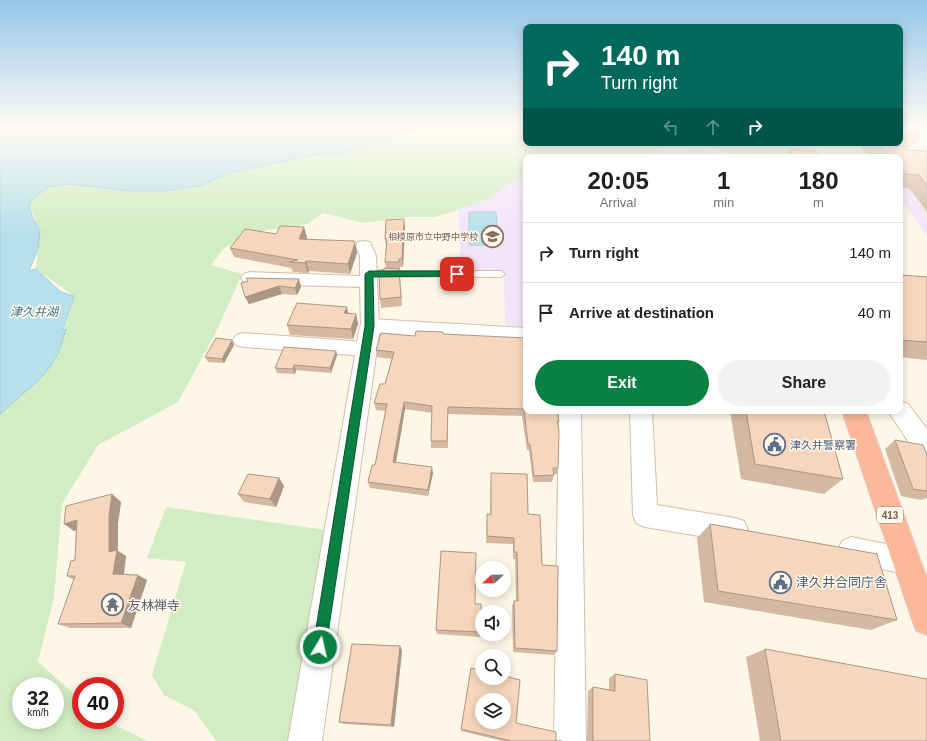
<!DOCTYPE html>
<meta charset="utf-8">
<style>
body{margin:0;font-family:Arial,"Noto Sans JP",sans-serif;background:#f2f2f2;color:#202124;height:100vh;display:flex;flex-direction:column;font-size:15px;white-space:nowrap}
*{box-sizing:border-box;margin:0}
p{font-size:13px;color:#757577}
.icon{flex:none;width:22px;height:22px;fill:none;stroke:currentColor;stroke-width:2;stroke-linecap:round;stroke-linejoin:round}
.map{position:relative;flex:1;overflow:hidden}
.sheet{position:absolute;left:523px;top:154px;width:380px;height:260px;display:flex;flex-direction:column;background:#fff;border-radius:8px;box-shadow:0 2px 10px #0003}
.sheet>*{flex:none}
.guide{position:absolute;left:523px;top:24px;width:380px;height:122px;border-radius:8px;box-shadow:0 2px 10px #0003;background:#00695c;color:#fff;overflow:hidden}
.needle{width:26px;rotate:248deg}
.controls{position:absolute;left:475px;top:561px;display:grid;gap:8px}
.controls a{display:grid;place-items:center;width:36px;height:36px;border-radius:50%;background:#fff;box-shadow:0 2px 10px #0003;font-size:20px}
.speed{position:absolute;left:12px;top:677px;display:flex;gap:8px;font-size:20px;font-weight:700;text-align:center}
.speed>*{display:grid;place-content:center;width:52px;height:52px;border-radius:50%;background:#fff;box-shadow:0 2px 10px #0003;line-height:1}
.speed small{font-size:10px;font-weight:400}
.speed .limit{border:6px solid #d22;background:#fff;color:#111}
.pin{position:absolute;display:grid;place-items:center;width:34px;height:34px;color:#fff;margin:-17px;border-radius:8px;box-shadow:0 2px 6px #0006}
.me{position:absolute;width:44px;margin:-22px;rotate:9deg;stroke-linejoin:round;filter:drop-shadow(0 0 3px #0008)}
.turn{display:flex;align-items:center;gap:14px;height:84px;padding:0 12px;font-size:18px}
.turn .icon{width:52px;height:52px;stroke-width:2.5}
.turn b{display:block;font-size:28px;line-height:34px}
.lanes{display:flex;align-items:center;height:38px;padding:0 12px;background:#0003;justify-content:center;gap:20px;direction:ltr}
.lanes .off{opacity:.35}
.eta{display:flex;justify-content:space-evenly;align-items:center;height:68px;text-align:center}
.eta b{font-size:24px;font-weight:800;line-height:28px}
.action{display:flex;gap:8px;margin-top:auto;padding:8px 12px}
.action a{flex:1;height:46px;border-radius:24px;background:#0b8043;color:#fff;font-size:16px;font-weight:800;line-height:46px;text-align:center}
.action a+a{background:#f2f2f2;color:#202124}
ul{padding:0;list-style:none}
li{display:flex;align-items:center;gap:12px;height:60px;padding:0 12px;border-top:1px solid #e0e0e0}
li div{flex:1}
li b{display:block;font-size:15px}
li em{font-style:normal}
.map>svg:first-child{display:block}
</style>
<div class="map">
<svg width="927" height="741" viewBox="0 0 927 741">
<rect width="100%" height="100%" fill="#fef6e6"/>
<path fill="#f3e3fb" d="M927,138V235L900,199V161L924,143Z
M694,145L725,157H622Z
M526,171V329L505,327L504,271L461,270L458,204Z"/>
<path fill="#d2edc3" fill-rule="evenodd" d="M422,128H526V143H804L810,148L772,157L733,155L700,145L666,149L631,157H526V176L514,180L489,199L436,217H409L364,223L323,213L307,224L255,232L224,248L211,265L242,274L217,330L178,402L98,445L62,504L54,597L38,662L81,700V720H105L147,741H0V414L58,354L74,296L36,269L40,231L29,204L33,198L49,187L70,184L129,191H165L203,185L229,173L319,154H345ZM21,686H55V720H21Z
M166,507L326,530L288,741H216L195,711L164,695L152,675L186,562L147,558Z"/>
<path fill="#b9e0ea" stroke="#9ecfdc" d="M0,128H426L417,129L345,154H319L229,173L203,185L165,191H129L70,184L49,187L33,198L29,204L32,216L40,231L38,249L29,271L36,269L61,292L74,296L63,330L66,329L58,354L49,368L40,379L0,414Z
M469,212H496L499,245H469Z"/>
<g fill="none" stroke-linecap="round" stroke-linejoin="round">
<defs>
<path id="lane" d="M369,271H501L505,274L501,277L366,276L365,274Z"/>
<path id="street" d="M364,241L370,242L376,256L379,326L377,331L370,333L363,331L361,326L360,287L250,284L244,282L241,278L244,274L250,272L360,276V256L356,246L358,242Z
M243,333L366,342L373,344L376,349L373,354L366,356L243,347L236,345L233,340L236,335Z
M559,411H581L586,741H554Z
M630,411H652L657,505L735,518L744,521L748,530L744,539L735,542L645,527L636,523L633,515Z
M851,537L906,548L915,552L919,561L915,570L906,574L851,563L842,559L838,550L842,541Z"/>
<path id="secondary" d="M370,319L526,328V344L379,334L322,741H288L360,326L363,321Z
M900,401L908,404L927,429V459L918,456L888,411H900Z"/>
<path id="highway" d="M910,128H924L917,140L898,157H882L897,143H900V140L906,135Z
M842,411H866L927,578V635L916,631L912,620Z"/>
</defs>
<use href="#lane" stroke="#d1beab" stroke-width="2"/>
<use href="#street" stroke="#d1beab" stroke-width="2"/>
<use href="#secondary" stroke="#d4bfa8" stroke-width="2"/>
<use href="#highway" stroke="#dcd5cf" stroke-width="2"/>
<use href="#lane" fill="#fff" fill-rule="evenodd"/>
<use href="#street" fill="#fff" fill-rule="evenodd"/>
<use href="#secondary" fill="#fff" fill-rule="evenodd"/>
<use href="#highway" fill="#fcb899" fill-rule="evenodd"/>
</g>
<path fill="#d4b8a2" d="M857,143H892L890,146L905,150L927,151V212L909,188H900V157H872L870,154H867Z
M789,150L820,157H785Z
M526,170V207L524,184Z
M405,227L403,267H400V270H399L402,306L381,308L380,299L384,270L386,268L385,262L386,247L385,239Z
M276,234L307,237L306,239L355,243L357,253L350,274L309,271L308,273L293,272L291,268L234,257L230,248Z
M900,275L927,277V360L900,357Z
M299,279L301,287L297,295L282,294L249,304L245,297Z
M348,314H356L358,324L353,339L290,335L287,325Z
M443,334L559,421L558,424V468L557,474H554L552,482H533L529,450H527L522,416L448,414V448H431V441L432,413L405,409L396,462L433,473L428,496L370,488L368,482L375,465L386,411L376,410L374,403L385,384L392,359L377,357L376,350L415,336Z
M234,345L224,363L208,362L205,357Z
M336,351L337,355L331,373L296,370L295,374L277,373L275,368Z
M730,411H824L843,479L824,494L741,479Z
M895,440L927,455V498L921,500L901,496L885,449Z
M491,473L528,514L542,565L557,651L554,655L513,652L512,606L514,601H516L515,559H513V544L486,543L487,514L490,515Z
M279,478L284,486L276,507L244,502L238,494Z
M121,502L118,523V551L126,556L124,575L147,580L131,628H70L58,624L74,580L67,576L75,560L76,530L74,531Z
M710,524L897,620L871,630L704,602L697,538Z
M436,630L481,632L480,637L437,634Z
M400,646L402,651L394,727L344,724L339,722Z
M765,649L927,741H760L746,657Z
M615,674L650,741H587L588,691L593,687L609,690V678Z
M516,723L556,741H562H503L461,731V729Z"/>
<path fill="#ac9684" d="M404,219L405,227L403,267L402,259Z
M304,227L307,237L302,249L299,239Z
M355,243L357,253L350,274L348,264Z
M306,261L309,271L308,273L305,263Z
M399,269L400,278L402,306L401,297Z
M299,279L301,287L297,295L295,288Z
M279,286L282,294L249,304L245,297Z
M347,307L349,316L344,313Z
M356,314L358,324L353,339L351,329Z
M232,340L234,345L224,363L222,359Z
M336,351L337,355L331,373L330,368Z
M294,365L296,370L295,374L293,369Z
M404,402L405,409L395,468L393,462Z
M432,467L433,473L428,496V490Z
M279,478L284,486L276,507L270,499Z
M112,494L121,502L118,523V551L126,556L123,580L113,574L109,552V516Z
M77,520L87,527L74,531L64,524Z
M138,575L147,580L131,628L121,623Z
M400,646L402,651L394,727L391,725Z"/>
<path fill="#f6d6bc" stroke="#ac9684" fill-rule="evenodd" d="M879,143H890L889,146H902L905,150L927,151V186L919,175L905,174L900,168V157H891Z
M789,150L816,151L820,157H794Z
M404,219L402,259H399V262H385L387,239H385L386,220Z
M280,226L304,227L299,239L354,241L355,243L348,264L306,261L305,263L290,262L298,260L230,248L245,229L276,234Z
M384,268L399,269L401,297L380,299L379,270H384Z
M900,275L927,277V342L900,340Z
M246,278L299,279L295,288L279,286L245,297L241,283L248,281Z
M297,303L347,307L344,313L356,314L351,329L287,325Z
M416,331L443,332V334L526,338V411H557L559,421H557L559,431L558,468H553L554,475L534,476L530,444H528L524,409L448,407L447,441H431L432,406L404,402L393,462L432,467L428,490L368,482L372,465H375L387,404L374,403L380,384H385L394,352L376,350L381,333L415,336Z
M216,338L232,340L222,359L205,357Z
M284,347L336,351L330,368L294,365L293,369L275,368Z
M746,411H824L843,479L755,464Z
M895,440L923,445L927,455V491L913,489Z
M491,473L527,474L528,514L540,515L542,565L558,566L557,651L515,648L514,601H518L517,552H514V538L487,536V514L491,515Z
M248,474L279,478L270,499L238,494Z
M112,494L109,516V552L117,550L113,574L138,575L121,623L58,624L75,576H67L71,561L75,560L77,520L64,524L66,506Z
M710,524L877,554L897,620L718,591Z
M441,551L476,553L475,604H481V632L436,630Z
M352,644L400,646L391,725L339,722Z
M765,649L927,679V741H781Z
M471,668L482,671V678H504V676L520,680L516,723L556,732V741H562H511L461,729ZM482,700H504V722H482Z
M615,674L647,680L650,741H593V687L615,691Z"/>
<linearGradient id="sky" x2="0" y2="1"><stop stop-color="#95c6e9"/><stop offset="0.55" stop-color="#fffbf4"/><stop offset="1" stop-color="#fffbf4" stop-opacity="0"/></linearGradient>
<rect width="927" height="232" fill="url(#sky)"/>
<path fill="#0b8043" stroke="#07532c" d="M369,271H457L461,274L457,276L373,277L374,326L326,647L325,651L320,653L315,651L313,647L365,326V274Z"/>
<defs>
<symbol id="school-ring" viewBox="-11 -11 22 22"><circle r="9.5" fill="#fff9ee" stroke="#8d6e63" stroke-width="1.5"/><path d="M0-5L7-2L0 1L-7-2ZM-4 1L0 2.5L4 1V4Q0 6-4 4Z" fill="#8d6e63"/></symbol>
<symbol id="civic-ring" viewBox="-11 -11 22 22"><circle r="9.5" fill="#fff9ee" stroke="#5c6f8a" stroke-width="1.5"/><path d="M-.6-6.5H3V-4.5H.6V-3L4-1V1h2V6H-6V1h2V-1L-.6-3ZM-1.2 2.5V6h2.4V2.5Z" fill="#5c6f8a"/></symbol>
<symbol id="temple-ring" viewBox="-11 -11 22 22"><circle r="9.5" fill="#fff9ee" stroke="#6b7280" stroke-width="1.5"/><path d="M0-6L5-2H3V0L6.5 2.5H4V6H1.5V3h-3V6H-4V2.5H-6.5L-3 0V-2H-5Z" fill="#6b7280"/></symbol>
</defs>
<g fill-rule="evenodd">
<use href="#school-ring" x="480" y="224" width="25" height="25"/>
<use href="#civic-ring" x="762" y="432" width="25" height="25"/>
<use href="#civic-ring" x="768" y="570" width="25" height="25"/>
<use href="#temple-ring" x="100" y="592" width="25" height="25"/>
</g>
<g text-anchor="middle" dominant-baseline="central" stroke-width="3" stroke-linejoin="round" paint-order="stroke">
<g font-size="9" fill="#785e54" stroke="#fff9ee" text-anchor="end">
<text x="478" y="237">相模原市立中野中学校</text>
</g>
<rect fill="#fff9ee" stroke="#a28c7a" stroke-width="1" x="877" y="507" width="26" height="16" rx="3"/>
<g font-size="10" font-weight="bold" fill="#7a5d48">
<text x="890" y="515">413</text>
</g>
<g font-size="11" fill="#4e5e75" stroke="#fff9ee" text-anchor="start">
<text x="790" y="445">津久井警察署</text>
</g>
<g font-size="12" font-style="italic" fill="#3d7787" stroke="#fff9ee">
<text x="34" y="312">津久井湖</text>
</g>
<g font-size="13" fill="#4e5e75" stroke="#fff9ee" text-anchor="start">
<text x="796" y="582">津久井合同庁舎</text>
</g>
<g font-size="13" fill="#5b616d" stroke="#fff9ee" text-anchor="start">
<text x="128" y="605">友林禅寺</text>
</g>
</g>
</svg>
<div class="controls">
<a><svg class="needle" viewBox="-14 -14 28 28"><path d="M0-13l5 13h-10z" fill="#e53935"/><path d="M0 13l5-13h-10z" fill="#757577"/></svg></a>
<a><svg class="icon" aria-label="sound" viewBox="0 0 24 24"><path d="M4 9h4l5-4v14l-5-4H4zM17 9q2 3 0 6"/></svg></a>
<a><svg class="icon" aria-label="search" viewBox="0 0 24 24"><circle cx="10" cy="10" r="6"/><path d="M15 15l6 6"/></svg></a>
<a><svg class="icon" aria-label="layers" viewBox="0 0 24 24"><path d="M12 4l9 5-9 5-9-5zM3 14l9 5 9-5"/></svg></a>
</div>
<div class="speed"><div>32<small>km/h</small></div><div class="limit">40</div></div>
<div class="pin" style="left:457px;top:274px;background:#d93025"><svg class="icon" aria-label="arrive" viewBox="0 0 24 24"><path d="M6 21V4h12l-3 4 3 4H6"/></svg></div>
<svg class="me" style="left:320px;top:647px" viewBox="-20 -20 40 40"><circle r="17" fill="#0b8043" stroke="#fff" stroke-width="3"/><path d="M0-11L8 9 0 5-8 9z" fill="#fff"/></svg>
<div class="guide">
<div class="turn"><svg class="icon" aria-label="right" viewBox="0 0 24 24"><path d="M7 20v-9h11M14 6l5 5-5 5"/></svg><div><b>140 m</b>Turn right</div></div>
<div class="lanes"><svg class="icon off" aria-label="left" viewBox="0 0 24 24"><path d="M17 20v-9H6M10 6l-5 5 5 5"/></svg><svg class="icon off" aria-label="ahead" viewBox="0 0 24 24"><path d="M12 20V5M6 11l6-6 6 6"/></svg><svg class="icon" aria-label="right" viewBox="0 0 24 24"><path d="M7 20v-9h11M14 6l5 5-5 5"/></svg></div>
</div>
<section class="sheet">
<div class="eta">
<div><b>20:05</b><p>Arrival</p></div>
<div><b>1</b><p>min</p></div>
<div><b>180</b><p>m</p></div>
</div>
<ul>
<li><svg class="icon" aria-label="right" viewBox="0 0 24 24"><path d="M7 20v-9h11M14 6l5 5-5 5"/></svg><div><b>Turn right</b></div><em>140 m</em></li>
<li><svg class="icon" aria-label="arrive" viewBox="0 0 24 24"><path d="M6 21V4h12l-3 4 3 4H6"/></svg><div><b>Arrive at destination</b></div><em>40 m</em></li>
</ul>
<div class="action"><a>Exit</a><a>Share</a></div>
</section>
</div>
